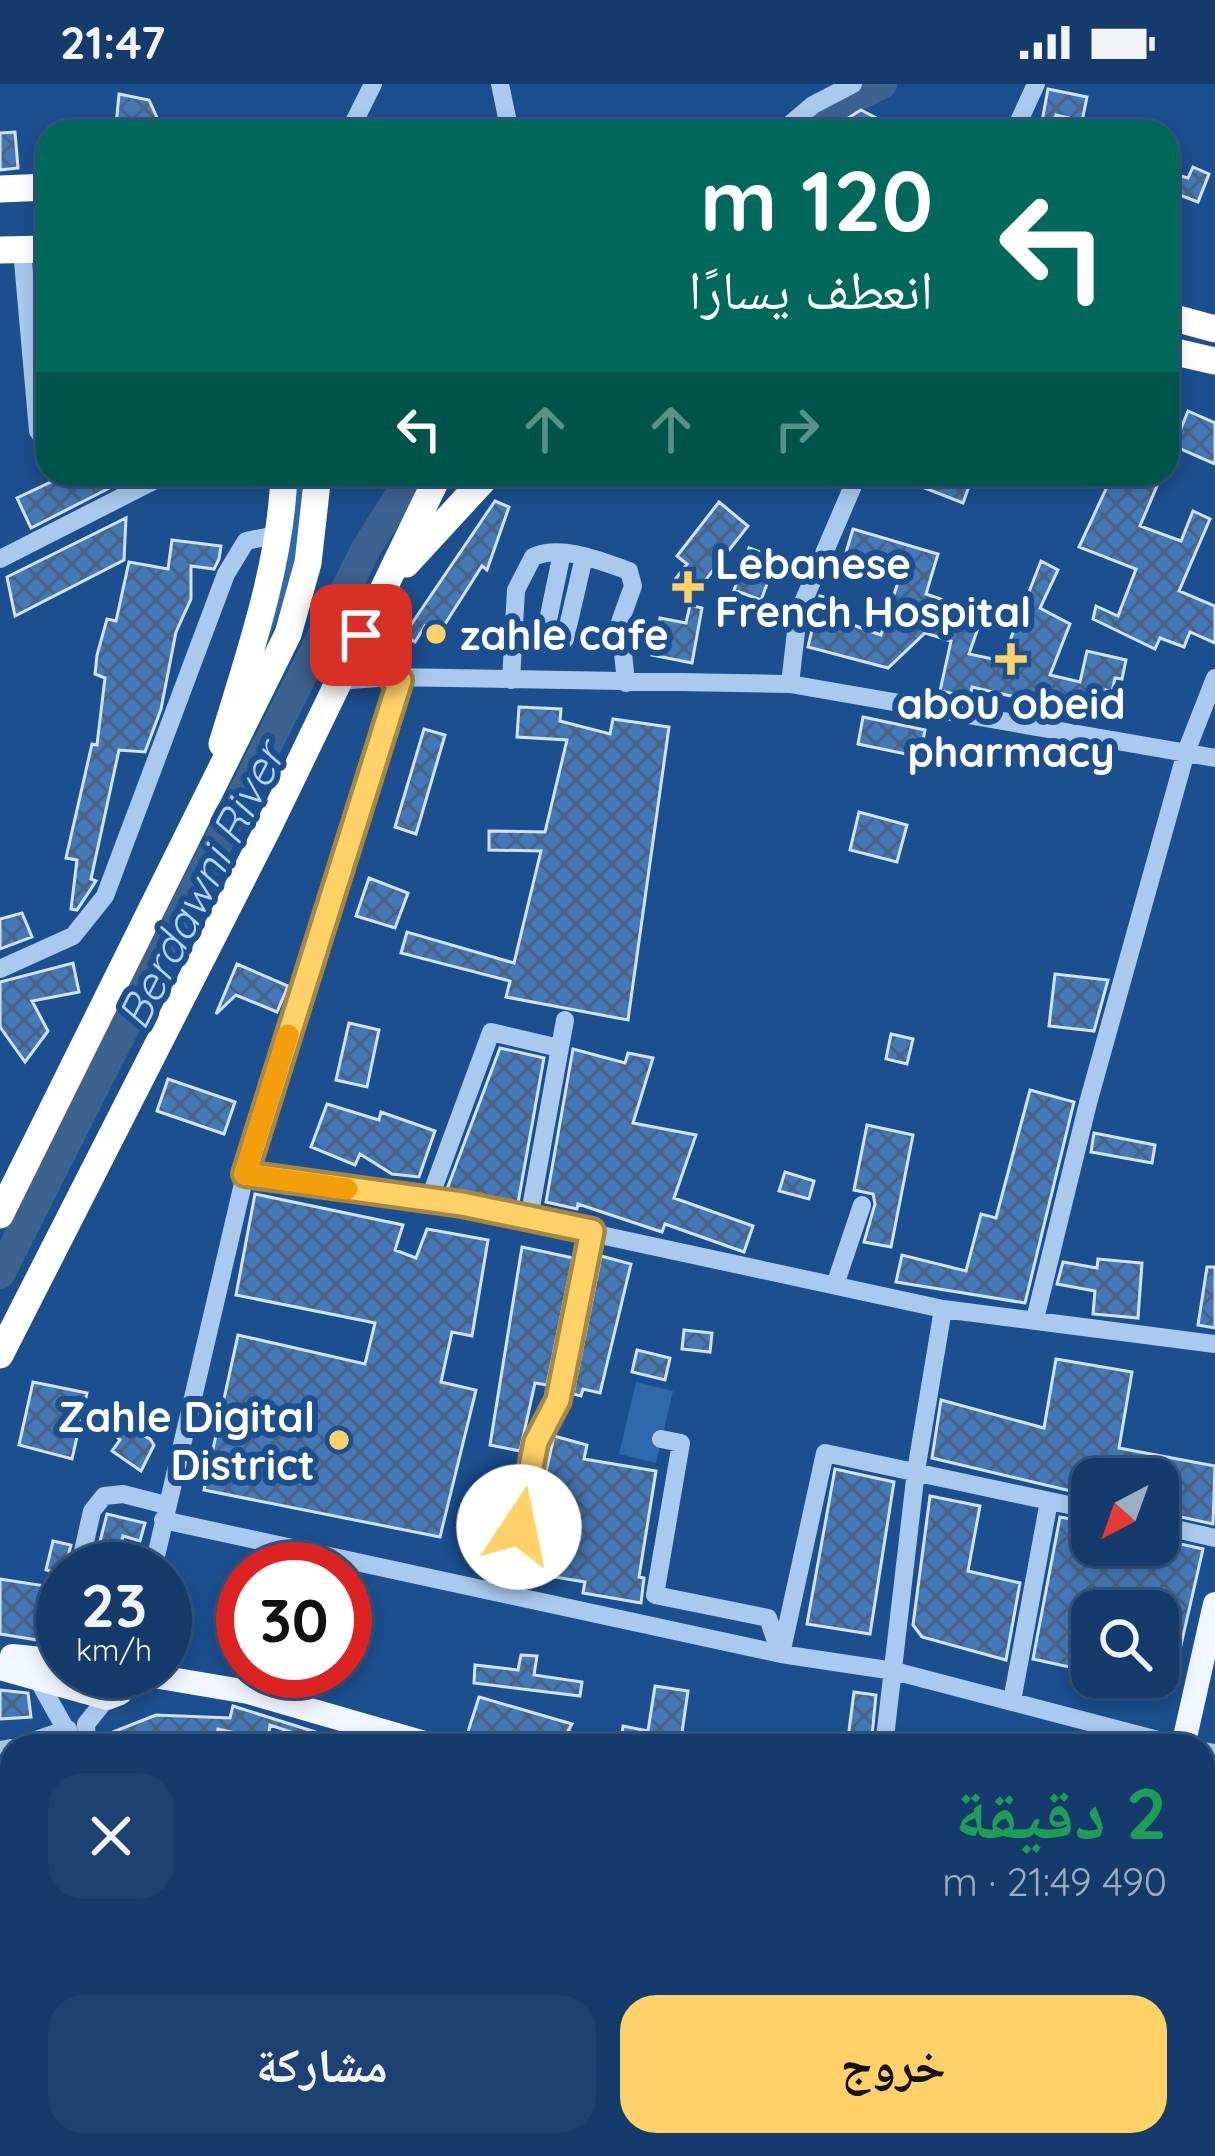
<!DOCTYPE html>
<html lang="ar">
<meta charset="utf-8">
<style>
body{margin:0;font-family:Quicksand,"Noto Naskh Arabic",sans-serif;background:#1d4271;color:#f1f3f6;direction:rtl;height:100vh;display:flex;flex-direction:column;font-size:45px;white-space:nowrap}
*{box-sizing:border-box;margin:0}
p{font-size:39px;color:#9dadc1}
.icon{flex:none;width:66px;height:66px;fill:none;stroke:currentColor;stroke-width:2;stroke-linecap:round;stroke-linejoin:round}
.map{position:relative;flex:1;overflow:hidden;direction:ltr}
.details{position:absolute;left:0px;top:1650px;width:1215px;height:423px;display:flex;flex-direction:column;background:#143b6b;border-radius:36px 36px 0 0;box-shadow:0 6px 18px #0003,0 0 0 3px #33557e;direction:rtl}
.details>*{flex:none}
.top-card{position:absolute;left:36px;top:36px;width:1143px;height:366px;border-radius:36px;box-shadow:0 6px 18px #0003,0 0 0 3px #33557e;direction:rtl;background:#00695c;color:#fff;overflow:hidden}
.needle{width:78px;rotate:221deg}
.controls{position:absolute;left:1071px;top:1374px;display:grid;gap:24px}
.controls a{display:grid;place-items:center;width:108px;height:108px;border-radius:24px;background:#143b6b;box-shadow:0 6px 18px #0003,0 0 0 3px #33557e;font-size:60px}
.speed{position:absolute;left:36px;top:1458px;display:flex;gap:24px;font-size:60px;font-weight:700;text-align:center}
.speed>*{display:grid;place-content:center;width:156px;height:156px;border-radius:50%;background:#143b6b;box-shadow:0 6px 18px #0003,0 0 0 3px #33557e;line-height:1}
.speed small{font-size:30px;font-weight:400}
.speed .limit{border:18px solid #d22;background:#fff;color:#111}
.pin{position:absolute;display:grid;place-items:center;width:102px;height:102px;color:#fff;margin:-51px;border-radius:24px;box-shadow:0 6px 18px #0006}
.me{position:absolute;width:132px;margin:-66px;rotate:11deg;stroke-linejoin:round;filter:drop-shadow(0 0 9px #0008)}
.turn{display:flex;align-items:center;gap:42px;height:252px;padding:0 48px;font-size:54px}
.turn .icon{width:156px;height:156px;stroke-width:2.5}
.turn b{display:block;font-size:84px;line-height:102px}
.lanes{display:flex;align-items:center;height:114px;padding:0 48px;background:#0003;justify-content:center;gap:60px;direction:ltr}
.lanes .off{opacity:.35}
.round{display:grid;place-items:center;flex:none;width:126px;height:126px;border-radius:36px;background:#1d4271}
.head{display:flex;align-items:center;justify-content:space-between;height:204px;padding:0 48px}
h1{font-size:72px;font-weight:700;line-height:90px;color:#1e9e55}
.cta{display:flex;gap:24px;margin-top:auto;padding:24px 48px}
.cta a{flex:1;height:138px;border-radius:36px;background:#ffd166;color:#111;font-size:48px;font-weight:700;line-height:138px;text-align:center}
.cta a+a{background:#1d4271;color:#f1f3f6}
.status{display:flex;justify-content:space-between;align-items:center;height:84px;padding:0 60px;background:#143b6b;direction:ltr}
.status svg{height:33px;fill:currentColor}
.map>svg:first-child{display:block}
</style>
<div class="status"><b>21:47</b><svg viewBox="0 0 49 12"><path d="M0 12V9h3v3zM5 12V6h3v6zM10 12V3h3v9zM15 12V0h3v12zM26 1h20v11H26zM47 4h2v5h-2z"/></svg></div>
<div class="map">
<svg width="1215" height="2072" viewBox="0 0 1215 2072">
<defs>
<pattern id="building-cross-hatch" width="8" height="8" patternUnits="userSpaceOnUse" patternTransform="scale(3)"><rect width="8" height="8" fill="#4478b7"/><path d="M0 0l8 8M0 8l8-8" fill="none" stroke="#486282"/></pattern>
</defs>
<rect width="100%" height="100%" fill="#1b4f8f"/>
<path fill="#2e69ad" d="M297,390H307L294,489L257,588L292,440Z
M636,1298L673,1307L656,1379L619,1370Z"/>
<g fill="none" stroke-linecap="round" stroke-linejoin="round">
<path stroke="#3c6290" stroke-width="30" d="M809,48L843,19L882,0
M0,1190L367,463L400,411"/>
</g>
<path fill="url(#building-cross-hatch)" stroke="#cfe3fa" stroke-width="3" d="M1048,5L1087,13L1082,37L1056,31L1051,48H1040Z
M119,10L149,16L160,40L116,42Z
M861,26L882,37L877,48H826Z
M15,48L18,84L0,86V49Z
M1193,83L1209,90L1198,118L1174,109L1181,92L1188,94Z
M1188,327L1215,339V380L1174,362Z
M68,390H137L31,444L17,414Z
M889,390H960L972,394L963,419Z
M1113,390H1162L1140,442L1181,457L1193,427L1210,435L1179,507L1215,522V559L1190,548L1184,563L1160,554L1155,565L1093,535L1096,522L1118,532L1136,485L1079,463Z
M495,417L509,423L487,486L482,482L438,551L425,542L415,558L404,551Z
M719,418L748,442L693,512L674,497L687,480L677,472Z
M126,434L124,476L15,532L7,493Z
M853,445L938,470L926,510L983,530L969,570L1002,577L1041,477L1058,486L1040,524L1070,540L1050,591L1080,598L1087,567L1126,576L1122,595L1115,594L1112,608L1106,606L1103,623L1056,613L1054,622L972,603L970,613L940,607L951,557L925,549L888,584L808,563L820,512L843,517L839,536L881,551L900,492L844,475Z
M172,456L221,462L219,475L214,485L191,482V515L176,548L161,625L145,668L119,666L91,795L96,797L77,826L71,825L77,776L66,774L92,660L97,661L105,594L95,590L97,571L107,535L116,537L129,478L168,485Z
M749,464L777,474L761,516L734,506Z
M690,521L702,524L692,579L652,571L660,534L686,539Z
M519,623L561,625L560,637L610,650L613,635L669,643L628,936L506,913L510,897L401,869L407,848L514,879L541,767L489,766V747L545,748L567,656L517,653Z
M863,633L925,646L920,673L858,660Z
M424,645L445,651L416,750L395,743Z
M859,728L907,741L897,778L850,766Z
M369,794L408,809L395,844L356,832Z
M22,829L32,853L0,865V835Z
M73,879L79,908L32,917L48,947L25,978L0,943V898Z
M237,880L288,902L277,928L236,911L216,930Z
M1055,890L1108,896L1094,947L1049,942Z
M349,939L379,946L367,1003L336,996Z
M891,950L913,955L907,980L886,975Z
M500,964L544,974L518,1119L447,1105Z
M573,965L625,979L628,969L653,974L633,1039L696,1051L674,1114L753,1142L744,1168L665,1140L662,1148L578,1120L577,1125L546,1118Z
M168,995L235,1018L224,1050L157,1027Z
M1030,1006L1074,1018L1025,1219L896,1198L902,1171L966,1187L981,1130L996,1134Z
M327,1020L379,1036L381,1028L435,1047L419,1093L392,1090L360,1070L355,1081L311,1063Z
M867,1041L913,1051L891,1163L864,1158L875,1120L873,1110L854,1106Z
M1094,1049L1155,1061L1152,1079L1091,1068Z
M785,1088L814,1097L809,1115L779,1107Z
M255,1110L403,1141L395,1166L416,1174L427,1145L488,1156L472,1252L452,1248L441,1298L476,1306L440,1453L204,1406L238,1251L365,1280L375,1239L236,1211Z
M522,1163L573,1174L547,1301L535,1299L520,1367L490,1361Z
M601,1172L631,1180L600,1309L583,1305L581,1312L573,1310Z
M1098,1175L1142,1179L1138,1234L1093,1230L1095,1207L1057,1200L1063,1178L1097,1184Z
M1207,1183H1215V1244L1198,1241Z
M684,1246L712,1249L710,1268L682,1265Z
M637,1266L670,1274L665,1296L632,1288Z
M1056,1275L1132,1288L1119,1364L1215,1382L1213,1440L1158,1428V1395H1092V1412L932,1374L941,1316L1044,1344Z
M33,1298L87,1309L72,1375L19,1361Z
M99,1328L150,1355L154,1361L141,1387L112,1367L120,1356L96,1332Z
M554,1352L587,1361L584,1375L656,1387L639,1493L644,1494L641,1519L583,1509L585,1498L524,1488Z
M835,1385L894,1398L870,1550L807,1540Z
M475,1401L512,1408L502,1461L466,1455Z
M930,1412L980,1422L968,1487L1020,1499L1006,1576L922,1553L913,1541Z
M107,1430L145,1439L140,1457L123,1452L115,1485H93Z
M1060,1433L1092,1439V1461H1158V1455L1203,1465L1170,1609L1127,1598V1593H1158V1527H1092V1588L1033,1575Z
M53,1457L71,1461L63,1490L46,1486Z
M0,1495L45,1502L37,1556L0,1550Z
M521,1571L537,1572L534,1591L582,1598L580,1612L474,1599L475,1581L518,1586Z
M266,1587H311L305,1603Z
M655,1602L688,1607L680,1662H620L623,1642L648,1647Z
M0,1606L28,1609L31,1633L0,1635Z
M854,1608L876,1611L871,1662H847Z
M479,1613L572,1640L568,1647L606,1662H481L465,1657Z
M233,1622L360,1662H311L301,1659L303,1652L270,1641L268,1656L218,1645L217,1662H100V1653L156,1631L230,1634Z"/>
<g fill="none" stroke-linecap="round" stroke-linejoin="round">
<path stroke="#a9c9ee" stroke-width="18" d="M500,0L510,48
M349,48L373,0
M781,48L813,21L853,0
M1014,48L1036,0
M22,166L38,347L48,362
M0,475L167,390
M357,560L390,593
M511,560L565,555L584,473
M543,560L562,469
M511,596L516,506L533,473C562,460 601,477 629,487L633,502L620,538L626,599
M339,597L390,593L790,600L1215,674
M790,600L798,530L858,390
M0,885L73,852L105,812L226,490L246,457L276,451
M245,1091L462,1121L943,1225L1215,1260
M429,1116L491,948L559,964
M529,1134L565,936
M835,1201L862,1121
M1035,1235L1088,1019L1186,668L1215,594
M661,1355L681,1359L655,1511L768,1534L779,1566
M163,1436L781,1570L894,1587L1181,1662
M1158,1441L1215,1454
M79,1485L92,1427L104,1412L123,1410L166,1421
M153,1485L245,1091L400,595
M511,1486L536,1358L558,1316L592,1147
M781,1570L825,1369L1092,1426
M48,1575L63,1522
M37,1594L75,1662
M1012,1617L1049,1417
M18,1662L68,1645
M87,1662L86,1640L107,1614
M884,1662L916,1387L943,1225
M0,1666L12,1664
M1203,1667L1215,1669
M0,1751L12,1745
M0,2010H12
M1203,2043L1215,2044
M253,2072L255,2061
M377,2072L378,2061
M461,2072L462,2061
M923,2072L925,2061
M1050,2072L1055,2061"/>
<path stroke="#f0f6ff" stroke-width="24" d="M12,1572L63,1577
M0,1584L107,1614L120,1609L132,1590
M124,1587L248,1608L435,1662
M1183,1662L1215,1520
M1203,1832L1215,1835"/>
<path stroke="#fff" stroke-width="27" d="M0,105L48,103
M0,166L48,165
M1167,232L1215,245
M1167,266L1215,277
M406,480L489,390
M222,660C248,574 281,481 284,390
M0,1131L288,550L308,479L318,390
M0,1271L267,746L439,390"/>
</g>
<g fill="none" stroke-linecap="round" stroke-linejoin="round">
<defs>
<path id="route" d="M361,551L357,560L390,593L400,596L245,1090L462,1120L592,1147L558,1316L536,1358L519,1443"/>
</defs>
<use href="#route" stroke="#a68842" stroke-width="30"/>
<use href="#route" stroke="#ffd166" stroke-width="21"/>
<path stroke="#f59e0b" stroke-width="21" d="M288,951L245,1090L347,1105"/>
</g>
<g fill="#ffd166" stroke="#1b4f8f" stroke-width="4.5">
<path d="M682 485h12v12h12v12h-12v12h-12v-12h-12v-12h12z"/>
<circle cx="436" cy="550" r="12"/>
<path d="M1005 557h12v12h12v12h-12v12h-12v-12h-12v-12h12z"/>
<circle cx="339" cy="1356" r="12"/>
</g>
<g text-anchor="middle" dominant-baseline="central" stroke-width="12" stroke-linejoin="round" paint-order="stroke">
<g font-size="42" font-weight="bold" fill="#fff" stroke="#1b4f8f" text-anchor="start">
<text x="715" y="479">Lebanese<tspan x="715" dy="48">French Hospital</tspan></text>
<text x="460" y="550">zahle cafe</text>
<text x="1011" y="619" text-anchor="middle">abou obeid<tspan x="1011" dy="48">pharmacy</tspan></text>
<text x="315" y="1332" text-anchor="end">Zahle Digital<tspan x="315" dy="48">District</tspan></text>
</g>
<g font-size="45" font-style="italic" fill="#b5d3f5" stroke="#1b4f8f">
<text transform="translate(200 801) rotate(-63)">Berdawni River</text>
</g>
</g>
</svg>
<div class="controls">
<a><svg class="needle" viewBox="-14 -14 28 28"><path d="M0-13l5 13h-10z" fill="#e53935"/><path d="M0 13l5-13h-10z" fill="#9dadc1"/></svg></a>
<a><svg class="icon" aria-label="search" viewBox="0 0 24 24"><circle cx="10" cy="10" r="6"/><path d="M15 15l6 6"/></svg></a>
</div>
<div class="speed"><div>23<small>km/h</small></div><div class="limit">30</div></div>
<div class="pin" style="left:361px;top:551px;background:#d93025"><svg class="icon" aria-label="arrive" viewBox="0 0 24 24"><path d="M6 21V4h12l-3 4 3 4H6"/></svg></div>
<svg class="me" style="left:519px;top:1443px" viewBox="-20 -20 40 40"><circle r="19" fill="#fff"/><path d="M0-13L10 11 0 6-10 11z" fill="#ffd166"/></svg>
<div class="top-card">
<div class="turn"><svg class="icon" aria-label="left" viewBox="0 0 24 24"><path d="M17 20v-9H6M10 6l-5 5 5 5"/></svg><div><b>120 m</b>انعطف يسارًا</div></div>
<div class="lanes"><svg class="icon" aria-label="left" viewBox="0 0 24 24"><path d="M17 20v-9H6M10 6l-5 5 5 5"/></svg><svg class="icon off" aria-label="ahead" viewBox="0 0 24 24"><path d="M12 20V5M6 11l6-6 6 6"/></svg><svg class="icon off" aria-label="ahead" viewBox="0 0 24 24"><path d="M12 20V5M6 11l6-6 6 6"/></svg><svg class="icon off" aria-label="right" viewBox="0 0 24 24"><path d="M7 20v-9h11M14 6l5 5-5 5"/></svg></div>
</div>
<section class="details">
<div class="head"><div><h1>2 دقيقة</h1><p>490 m · 21:49</p></div><a class="round"><svg class="icon" aria-label="close" viewBox="0 0 24 24"><path d="M6 6l12 12M18 6L6 18"/></svg></a></div>
<div class="cta"><a>خروج</a><a>مشاركة</a></div>
</section>
</div>
